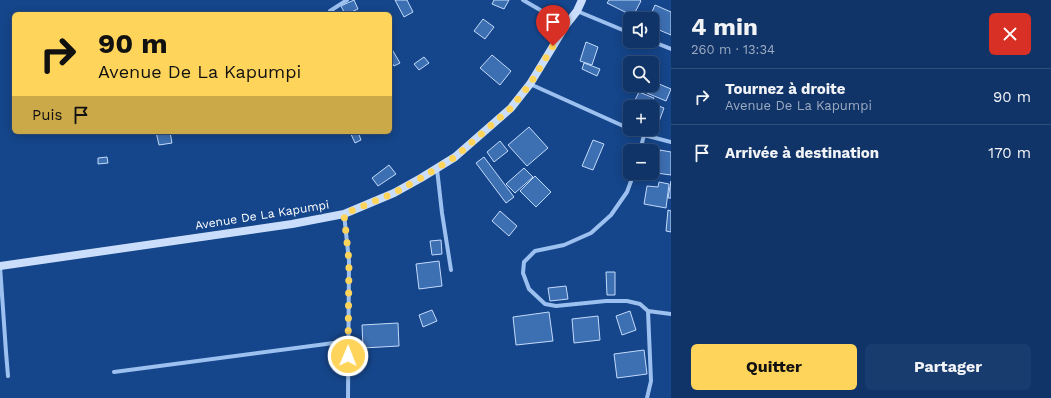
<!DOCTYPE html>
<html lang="fr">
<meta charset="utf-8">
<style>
body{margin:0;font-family:"Work Sans",sans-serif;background:#193c6e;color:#f1f3f6;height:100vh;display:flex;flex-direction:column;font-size:15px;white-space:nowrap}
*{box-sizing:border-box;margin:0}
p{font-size:13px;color:#9caac0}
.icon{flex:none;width:22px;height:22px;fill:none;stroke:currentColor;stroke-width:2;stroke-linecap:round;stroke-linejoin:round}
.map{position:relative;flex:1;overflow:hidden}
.side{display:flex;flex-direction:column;background:#103468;width:380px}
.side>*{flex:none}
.banner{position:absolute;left:12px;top:12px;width:380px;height:122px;border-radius:6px;box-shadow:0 2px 10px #0003,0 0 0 1px #304f7c;background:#ffd45b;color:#111;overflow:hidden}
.controls{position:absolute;left:623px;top:12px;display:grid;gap:8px}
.controls a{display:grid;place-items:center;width:36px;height:36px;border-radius:6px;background:#103468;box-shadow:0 2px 10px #0003,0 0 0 1px #304f7c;font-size:20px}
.pin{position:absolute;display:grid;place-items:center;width:34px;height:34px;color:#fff;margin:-41px -17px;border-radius:50% 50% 50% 0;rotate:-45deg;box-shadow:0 0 4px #0007}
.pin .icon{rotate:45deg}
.me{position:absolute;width:44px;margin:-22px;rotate:1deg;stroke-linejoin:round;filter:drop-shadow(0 0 3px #0008)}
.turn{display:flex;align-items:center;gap:14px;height:84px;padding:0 20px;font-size:18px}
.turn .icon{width:52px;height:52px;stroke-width:2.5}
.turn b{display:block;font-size:28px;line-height:34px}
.then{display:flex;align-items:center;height:38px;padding:0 20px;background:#0003;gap:8px;font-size:15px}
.round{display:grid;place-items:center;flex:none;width:42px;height:42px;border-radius:6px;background:#193c6e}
.headline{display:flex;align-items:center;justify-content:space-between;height:68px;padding:0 20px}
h1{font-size:24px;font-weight:700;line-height:30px}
.cta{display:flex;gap:8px;margin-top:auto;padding:8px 20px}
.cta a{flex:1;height:46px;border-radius:6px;background:#ffd45b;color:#111;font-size:16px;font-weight:700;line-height:46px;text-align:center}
.cta a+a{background:#193c6e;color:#f1f3f6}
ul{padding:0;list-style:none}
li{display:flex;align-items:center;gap:12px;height:56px;padding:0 20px;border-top:1px solid #304f7c}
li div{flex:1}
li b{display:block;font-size:15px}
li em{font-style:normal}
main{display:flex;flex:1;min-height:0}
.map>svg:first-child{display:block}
</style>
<main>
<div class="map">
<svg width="671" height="398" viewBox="0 0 671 398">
<rect width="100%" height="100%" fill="#15458a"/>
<path fill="#3d6fb3" stroke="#c3dbfb" d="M354,0L358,9L347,14H345L341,6Z
M395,0H407L413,12L404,17Z
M494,0H509L504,9L492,4Z
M609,0H640L641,1L633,16L607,3Z
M655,5L671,12V35L652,27V19H649Z
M483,19L494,27L485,39L474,31Z
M586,42L598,47L592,65L580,61Z
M390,46L400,63L394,66L390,59Z
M492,55L511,71L500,85L480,68Z
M424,57L429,63L419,70L414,64Z
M584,63L600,69L597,76L582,69Z
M630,70V85H648L645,92L624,82Z
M652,81L671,89L666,101L647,93L650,85H652Z
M639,92L654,98L650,107H646L634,102Z
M656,105L664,108L657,127L652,125V116Z
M529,127L548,148L527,166L508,145Z
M156,132H170L172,143L159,145Z
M350,132H358L361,140L355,143Z
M593,140L604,144L593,170L582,166Z
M500,141L508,151L494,162L487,152Z
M660,150L671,152V175L656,173Z
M107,157L108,163L98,164V158Z
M484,157L514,197L506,203L476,163Z
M389,165L396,174L378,186L372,178Z
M524,168L533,177L515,193L506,184Z
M535,176L551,192L536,207L520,191Z
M671,181V198H668Z
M659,182L669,184L666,208L644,204L647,186L658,187Z
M668,210L671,211V232L666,231Z
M500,211L517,226L509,236L492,221Z
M441,240L442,254L432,255L430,241Z
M439,261L442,286L419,289L416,264Z
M606,272H615V295H607Z
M566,286L568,299L550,301L548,288Z
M432,310L437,321L423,327L419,315Z
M630,311L636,330L622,335L616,316Z
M549,312L553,341L516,345L513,317Z
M598,316L600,340L574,343L572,319Z
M398,323L399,346L363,348L362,325Z
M644,350L647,374L617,378L614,354Z"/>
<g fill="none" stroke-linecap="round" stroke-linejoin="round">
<path stroke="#9cc0ef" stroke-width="4" d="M523,0L566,25
M330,11L347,0
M577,11L630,33
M651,41L671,49
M530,84L630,129
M630,129L644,135L671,142
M640,151L644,135
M437,169L442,213L451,270
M634,173L627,192L611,215L591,233L564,245L535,251L524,262L523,273L529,289L545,304L556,306L606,301H627L640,304L648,311L671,314
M344,214L349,261L348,398
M0,266L6,352L8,376
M114,372L349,341
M647,398L651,381L648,311"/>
<path stroke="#cadefb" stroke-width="8" d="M0,266L292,224L344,214L394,193L421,178L455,157L511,108L530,84L566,25L577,11L582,0"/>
</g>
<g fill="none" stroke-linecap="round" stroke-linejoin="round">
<path stroke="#ffd45b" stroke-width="7" stroke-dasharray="0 12.6" d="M348,356L349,261L344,214L394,193L421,178L455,157L511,108L530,84L553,46"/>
</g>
<g text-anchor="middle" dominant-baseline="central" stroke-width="4" stroke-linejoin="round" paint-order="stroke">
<g font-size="12" fill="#fff" stroke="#15458a">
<text transform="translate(262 215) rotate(-9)">Avenue De La Kapumpi</text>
</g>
</g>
</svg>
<div class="controls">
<a><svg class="icon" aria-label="sound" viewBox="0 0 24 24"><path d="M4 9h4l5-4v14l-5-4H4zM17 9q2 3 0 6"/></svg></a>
<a><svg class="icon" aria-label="search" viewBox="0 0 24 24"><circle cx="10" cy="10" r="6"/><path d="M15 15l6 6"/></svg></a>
<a>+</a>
<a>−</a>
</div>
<div class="pin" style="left:553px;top:46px;background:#d93025"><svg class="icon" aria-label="arrive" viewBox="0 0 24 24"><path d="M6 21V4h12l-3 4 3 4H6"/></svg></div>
<svg class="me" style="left:348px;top:356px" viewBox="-20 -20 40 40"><circle r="17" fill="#ffd45b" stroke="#fff" stroke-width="3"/><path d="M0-11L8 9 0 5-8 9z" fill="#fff"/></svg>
<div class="banner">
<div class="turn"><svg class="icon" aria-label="right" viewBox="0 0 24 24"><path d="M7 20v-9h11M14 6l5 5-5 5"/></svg><div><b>90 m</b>Avenue De La Kapumpi</div></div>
<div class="then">Puis<svg class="icon" aria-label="arrive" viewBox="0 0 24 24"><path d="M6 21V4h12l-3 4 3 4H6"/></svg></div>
</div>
</div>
<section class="side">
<div class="headline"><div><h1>4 min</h1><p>260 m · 13:34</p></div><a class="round" style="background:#d93025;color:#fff"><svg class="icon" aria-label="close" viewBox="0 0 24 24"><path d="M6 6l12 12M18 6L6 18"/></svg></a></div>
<ul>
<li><svg class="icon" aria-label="right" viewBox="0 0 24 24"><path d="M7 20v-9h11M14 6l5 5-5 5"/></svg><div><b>Tournez à droite</b><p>Avenue De La Kapumpi</p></div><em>90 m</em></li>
<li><svg class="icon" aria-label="arrive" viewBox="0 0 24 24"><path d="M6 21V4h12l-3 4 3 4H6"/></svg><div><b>Arrivée à destination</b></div><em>170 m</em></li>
</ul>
<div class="cta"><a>Quitter</a><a>Partager</a></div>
</section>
</main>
